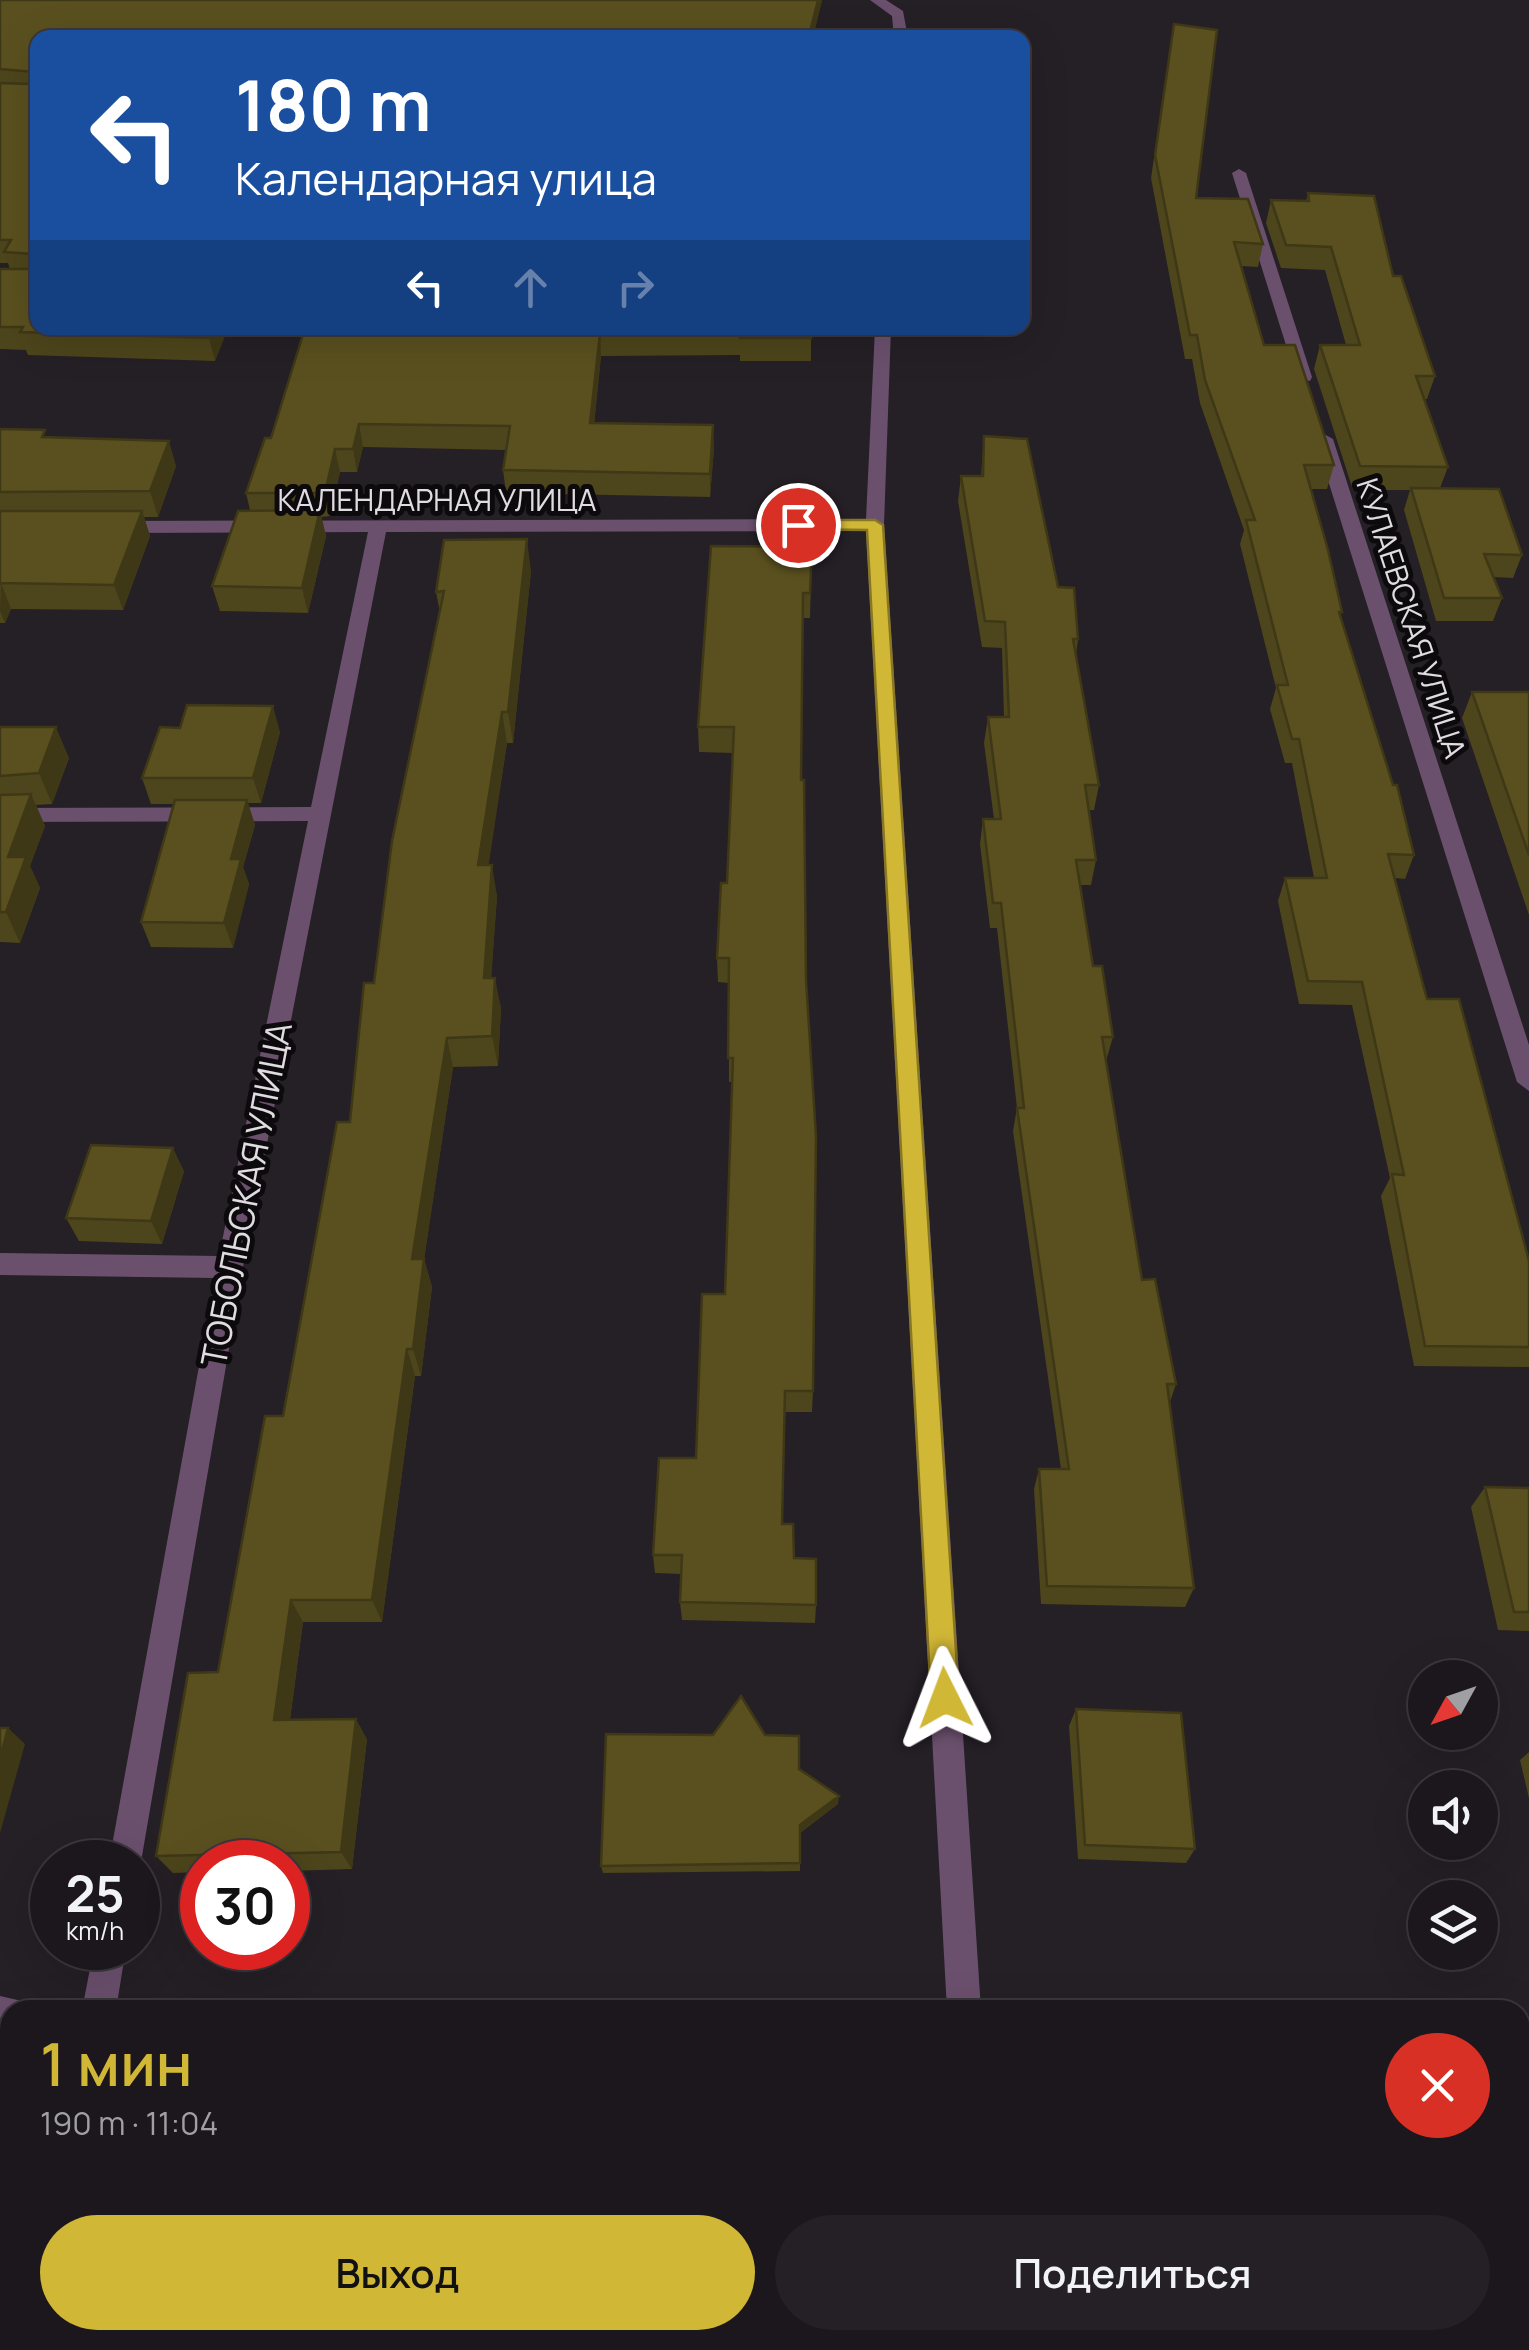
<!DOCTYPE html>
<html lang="ru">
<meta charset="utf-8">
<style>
body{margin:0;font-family:Manrope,sans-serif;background:#252025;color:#f1f3f6;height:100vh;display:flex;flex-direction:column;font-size:38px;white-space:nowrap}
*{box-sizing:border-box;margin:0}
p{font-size:32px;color:#a09fa3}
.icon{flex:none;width:55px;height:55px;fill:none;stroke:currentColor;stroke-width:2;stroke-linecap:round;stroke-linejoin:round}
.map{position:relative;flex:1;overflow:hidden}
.details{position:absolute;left:0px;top:2000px;width:1530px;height:350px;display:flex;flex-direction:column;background:#1c171c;border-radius:30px 30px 0 0;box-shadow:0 10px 40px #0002,0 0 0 2px #3a363b}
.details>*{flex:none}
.hud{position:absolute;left:30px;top:30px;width:1000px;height:305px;border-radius:20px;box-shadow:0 10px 40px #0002,0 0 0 2px #3a363b;background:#1a4fa0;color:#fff;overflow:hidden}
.needle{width:65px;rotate:230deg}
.tools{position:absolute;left:1408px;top:1660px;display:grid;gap:20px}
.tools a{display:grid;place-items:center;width:90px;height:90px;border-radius:50%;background:#1c171c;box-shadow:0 10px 40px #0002,0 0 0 2px #3a363b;font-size:50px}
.speed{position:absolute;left:30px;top:1840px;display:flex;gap:20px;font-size:50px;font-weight:700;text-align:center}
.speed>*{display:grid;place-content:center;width:130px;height:130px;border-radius:50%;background:#1c171c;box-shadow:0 10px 40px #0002,0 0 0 2px #3a363b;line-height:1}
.speed small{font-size:25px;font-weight:400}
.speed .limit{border:15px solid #d22;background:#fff;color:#111}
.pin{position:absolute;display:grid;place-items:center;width:85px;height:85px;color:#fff;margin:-42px;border:5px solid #fff;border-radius:50%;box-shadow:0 2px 10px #0007}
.me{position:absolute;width:110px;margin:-55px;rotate:357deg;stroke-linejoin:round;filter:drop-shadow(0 0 8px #0008)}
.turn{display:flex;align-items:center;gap:35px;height:210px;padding:0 40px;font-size:45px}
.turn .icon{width:130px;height:130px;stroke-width:2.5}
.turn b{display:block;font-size:70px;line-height:85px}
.lanes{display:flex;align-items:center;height:95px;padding:0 40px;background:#0003;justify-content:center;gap:50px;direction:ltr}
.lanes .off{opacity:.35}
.round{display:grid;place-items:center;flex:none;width:105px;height:105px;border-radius:52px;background:#252025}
.head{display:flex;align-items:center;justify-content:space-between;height:170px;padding:0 40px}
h1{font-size:60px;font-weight:600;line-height:75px;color:#d1b736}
.primary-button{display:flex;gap:20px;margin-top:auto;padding:20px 40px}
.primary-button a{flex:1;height:115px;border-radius:60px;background:#d1b736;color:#111;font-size:40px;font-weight:600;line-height:115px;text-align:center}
.primary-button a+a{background:#252025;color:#f1f3f6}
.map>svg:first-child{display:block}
</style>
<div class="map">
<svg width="1529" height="2350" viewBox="0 0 1529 2350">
<rect width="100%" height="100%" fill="#251f26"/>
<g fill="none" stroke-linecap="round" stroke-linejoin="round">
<path fill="#6b506e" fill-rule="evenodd" d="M870,0H886L903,11L908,38H894L892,16Z
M1239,169L1246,173L1312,377L1310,381L1296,377L1232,173Z
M875,328H891L884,525L981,2010H947L866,531L386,532L243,1267L141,1862L138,1870V1862H109L215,1278L0,1275V1253L219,1256L308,821L0,822V808L311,807L368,532L115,533L106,527L115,521L866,519Z
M1324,434L1333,439L1529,1045V1091L1517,1082L1315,439Z
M94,1948H126L116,2010H82Z
M0,1996L22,2001L25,2010H10V2030H0Z
M1520,2023L1529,2024V2058L1520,2057Z
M10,2334V2340H44L41,2350H5Z
M956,2340H992V2350H956Z"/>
</g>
<path fill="#4d451b" d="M0,0H822L813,36L38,38V328H228L215,361L28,355L26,350L0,349V269H10L8,263H0Z
M1174,24L1196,198L1263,244L1258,267L1241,266L1264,345L1334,465L1327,489H1311L1342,612L1340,617L1414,855L1405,879L1395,878L1427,999L1529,1261V1367L1414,1366L1381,1196L1390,1178L1352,1005L1299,1004L1278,901L1285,878H1314L1292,763H1285L1270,709L1276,688L1240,544L1244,530L1200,403L1192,359H1185L1151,178Z
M1308,193L1393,276L1435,376L1427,399H1424L1448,467L1440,488L1522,555L1513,578L1493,577L1502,598L1493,621H1436L1404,510L1410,490H1353L1314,369L1320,345H1346L1325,270L1281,268L1266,223L1271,200L1306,201Z
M305,328H811V361H740V355L601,356L594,423L714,448L710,497L506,493L503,470L506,450L363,447L357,472H340L330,516L321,517L326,536L308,613L220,611L212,586L250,510L246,493L271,438Z
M0,429L47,437L176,466L158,517H144L150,536L123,610L11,609L5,623H0Z
M984,436L1058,587L1078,639L1076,655L1099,785L1094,810H1089L1096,860L1091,885H1080L1093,966L1113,1037L1106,1061L1142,1280L1176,1384L1170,1402L1194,1588L1185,1607L1041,1604L1034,1489L1039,1469H1061L1013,1131L1017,1108L997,928H990L980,844L983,819H994L984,743L988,717H1004L1002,648L982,647L958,501L961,476H981Z
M812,547L810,618H803L801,780L813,1391L812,1412H785L782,1524L794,1558L816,1605L815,1623L682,1620L680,1602L681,1574L655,1573L653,1555L696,1458L725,1294L733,1082H729V983L718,982L717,958L727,883L733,753L699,752L698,727Z
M531,571L513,743H507L488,865L497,896L491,978L501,1008L498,1066L453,1067L424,1259L432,1287L421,1376H415L382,1622H303L290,1720L367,1739L352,1869L288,1871V1862H202V1872L173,1873L156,1856L218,1672L283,1416L350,1122L440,613L436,592Z
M1472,692H1529V915L1462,718Z
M0,727L69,758L52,804L36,805L45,826L30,866L40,888L20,943L0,942Z
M180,728L280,732L261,803H248L255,825L243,867L249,884L233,948L151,947L141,922L174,804H151L142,778Z
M184,1171L162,1244L79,1241L66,1218Z
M1485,1487L1529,1488V1631L1498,1630L1471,1507Z
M1076,1709L1195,1849L1186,1863L1078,1859L1069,1726Z
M713,1735H765L799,1769L838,1804L800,1833V1871L603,1873L601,1866Z
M1529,1752V1798L1520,1760Z
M1520,2163H1529V2326H1520Z
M1137,2340H1277L1279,2350H1138Z"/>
<path fill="#3f3816" d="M818,0H822L813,38H809Z
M213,328H228L215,361L209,338Z
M600,333L601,356L592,446L590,423Z
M359,424L363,447L357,472L353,449Z
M713,425L714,448L710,497V474Z
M169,441L176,466L158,517L150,491Z
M335,449L340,472L330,516L325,493Z
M320,510L326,536L308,613L302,588Z
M142,511L150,536L123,610L114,585Z
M527,539L531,571L513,743L508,712Z
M1,583L11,609L5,623L0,611Z
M273,706L280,732L261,803L253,778Z
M502,712L507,743L484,896L478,865Z
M56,727L69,758L52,804L39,773Z
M31,794L45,826L30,866L40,888L20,943L6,912L8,857Z
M247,800L255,825L243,867L249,884L233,948L224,923L231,859Z
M492,865L497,896L489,1008L484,978Z
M495,978L501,1008L498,1066L492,1036Z
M447,1038L453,1067L420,1287L412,1259Z
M173,1148L184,1171L162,1244L151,1221Z
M424,1259L432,1287L421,1376L413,1349Z
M407,1349L415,1376L382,1622L372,1600Z
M291,1600L303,1622L287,1740L274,1720Z
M356,1719L367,1739L352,1869L341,1852Z
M8,1728L25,1744L0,1833V1758Z
M839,1796L838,1804L799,1833L800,1825Z
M10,2221V2309L0,2306V2265Z"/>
<path fill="#5a501f" stroke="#3f3816" stroke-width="2.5" d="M0,0H818L809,36L854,38H38V328H213L209,338L20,332L23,327H0V269H33V254L4,252L11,240H0V83L31,84L35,72L0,69Z
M1174,24L1217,30L1196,198L1248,199L1263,244L1234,242L1264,345H1295L1334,465H1304L1328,550L1342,612H1339L1393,785H1397L1414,855L1388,854L1427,999H1459L1529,1261V1347L1425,1346L1392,1174L1404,1175L1362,982L1308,981L1285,878H1327L1299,739H1292L1277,685H1288L1246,520H1255L1205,380L1197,335H1190L1155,155Z
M1308,193L1374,196L1393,276H1401L1435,376H1416L1448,467L1360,466L1320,345H1360L1331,247L1286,245L1271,200L1309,201Z
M305,328H811V338H740V332L600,333L590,423L713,425L710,474L503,470L510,426L359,424L353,449H335L325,493H246L265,438H271Z
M0,429L45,430L42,437L169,441L150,491L0,492Z
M984,436L1027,439L1058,587L1074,588L1078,639H1073L1099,785H1085L1096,860H1076L1093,966H1102L1113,1037H1102L1142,1280L1155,1279L1176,1384H1167L1194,1588L1047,1586L1039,1469H1069L1017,1108H1024L1001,903H993L983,819H1001L988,717H1009L1005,622L985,621L961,476H983Z
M1411,488L1499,489L1522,555L1484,554L1502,598H1444Z
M320,510L302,588L212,586L238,511Z
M0,511H142L114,585L1,583L0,585Z
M527,539L508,712H502L478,865H492L484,978H495L492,1036L447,1038L412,1259H424L413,1349H407L372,1600H291L274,1720L356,1719L341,1852L156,1856L188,1673L218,1672L265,1416H283L337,1122H350L364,983H374L392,841L444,591L436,592L444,540Z
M711,546L812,547L810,593H803L801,780H804L806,980L816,1136L813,1391H785L782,1524H793L794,1558L816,1559V1605L680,1602L682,1555H653L659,1458H696L702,1294H725L733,1058H728L729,958H717L721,883H727L734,727H698Z
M1472,692H1529V855Z
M187,705L273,706L253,778H142L160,727L180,728Z
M0,727H56L39,773L0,776Z
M31,794L8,857H26L6,912H0V795Z
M175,800H247L231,859H241L224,923L141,922Z
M91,1145L173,1148L151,1221L66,1218Z
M1485,1487L1529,1488V1612H1514Z
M741,1696L765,1735L799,1736V1769L839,1796L800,1825V1863L601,1866L606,1734L713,1735Z
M1076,1709L1181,1713L1195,1849L1085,1845Z
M0,1728H8L0,1758Z
M1520,2163H1529V2322L1520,2321Z
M0,2166H10V2221L0,2265Z
M1147,2340H1277L1279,2350H1148Z"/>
<path fill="#d1b736" stroke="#887723" stroke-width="2.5" d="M798,520H875L883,525L959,1698L955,1707L945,1711L936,1707L931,1698L867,530L793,529V522Z"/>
<g text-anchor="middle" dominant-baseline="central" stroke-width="10" stroke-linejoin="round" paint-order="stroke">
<g font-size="30" fill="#e1dce1" stroke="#0d0a0d">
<text x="437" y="499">КАЛЕНДАРНАЯ УЛИЦА</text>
<text transform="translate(1412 618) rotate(72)">КУЛАЕВСКАЯ УЛИЦА</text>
</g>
<g font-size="35" fill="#e1dce1" stroke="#0d0a0d">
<text transform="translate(246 1194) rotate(-79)">ТОБОЛЬСКАЯ УЛИЦА</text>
</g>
</g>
</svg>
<div class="tools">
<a><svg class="needle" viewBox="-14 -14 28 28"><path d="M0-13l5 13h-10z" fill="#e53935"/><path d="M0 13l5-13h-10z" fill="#a09fa3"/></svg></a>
<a><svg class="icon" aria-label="sound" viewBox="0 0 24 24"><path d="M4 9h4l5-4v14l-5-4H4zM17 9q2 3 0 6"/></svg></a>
<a><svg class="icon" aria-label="layers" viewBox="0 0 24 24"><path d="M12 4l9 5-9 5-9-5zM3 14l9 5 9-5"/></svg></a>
</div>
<div class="speed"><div>25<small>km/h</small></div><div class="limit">30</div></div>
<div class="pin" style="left:798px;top:525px;background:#d93025"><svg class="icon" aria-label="arrive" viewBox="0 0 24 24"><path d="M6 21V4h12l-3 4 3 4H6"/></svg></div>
<svg class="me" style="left:945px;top:1698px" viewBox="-20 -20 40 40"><path d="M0-17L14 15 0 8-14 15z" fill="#d1b736" stroke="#fff" stroke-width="4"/></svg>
<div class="hud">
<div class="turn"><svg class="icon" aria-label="left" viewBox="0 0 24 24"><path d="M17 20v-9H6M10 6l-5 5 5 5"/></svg><div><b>180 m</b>Календарная улица</div></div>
<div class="lanes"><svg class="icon" aria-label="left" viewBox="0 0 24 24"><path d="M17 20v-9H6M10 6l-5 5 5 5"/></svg><svg class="icon off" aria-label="ahead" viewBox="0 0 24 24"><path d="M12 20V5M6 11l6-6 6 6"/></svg><svg class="icon off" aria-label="right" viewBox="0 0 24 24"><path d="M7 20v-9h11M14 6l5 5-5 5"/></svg></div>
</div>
<section class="details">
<div class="head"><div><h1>1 мин</h1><p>190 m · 11:04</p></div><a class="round" style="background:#d93025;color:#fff"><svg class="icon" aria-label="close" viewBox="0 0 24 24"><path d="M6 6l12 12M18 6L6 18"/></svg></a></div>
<div class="primary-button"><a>Выход</a><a>Поделиться</a></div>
</section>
</div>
